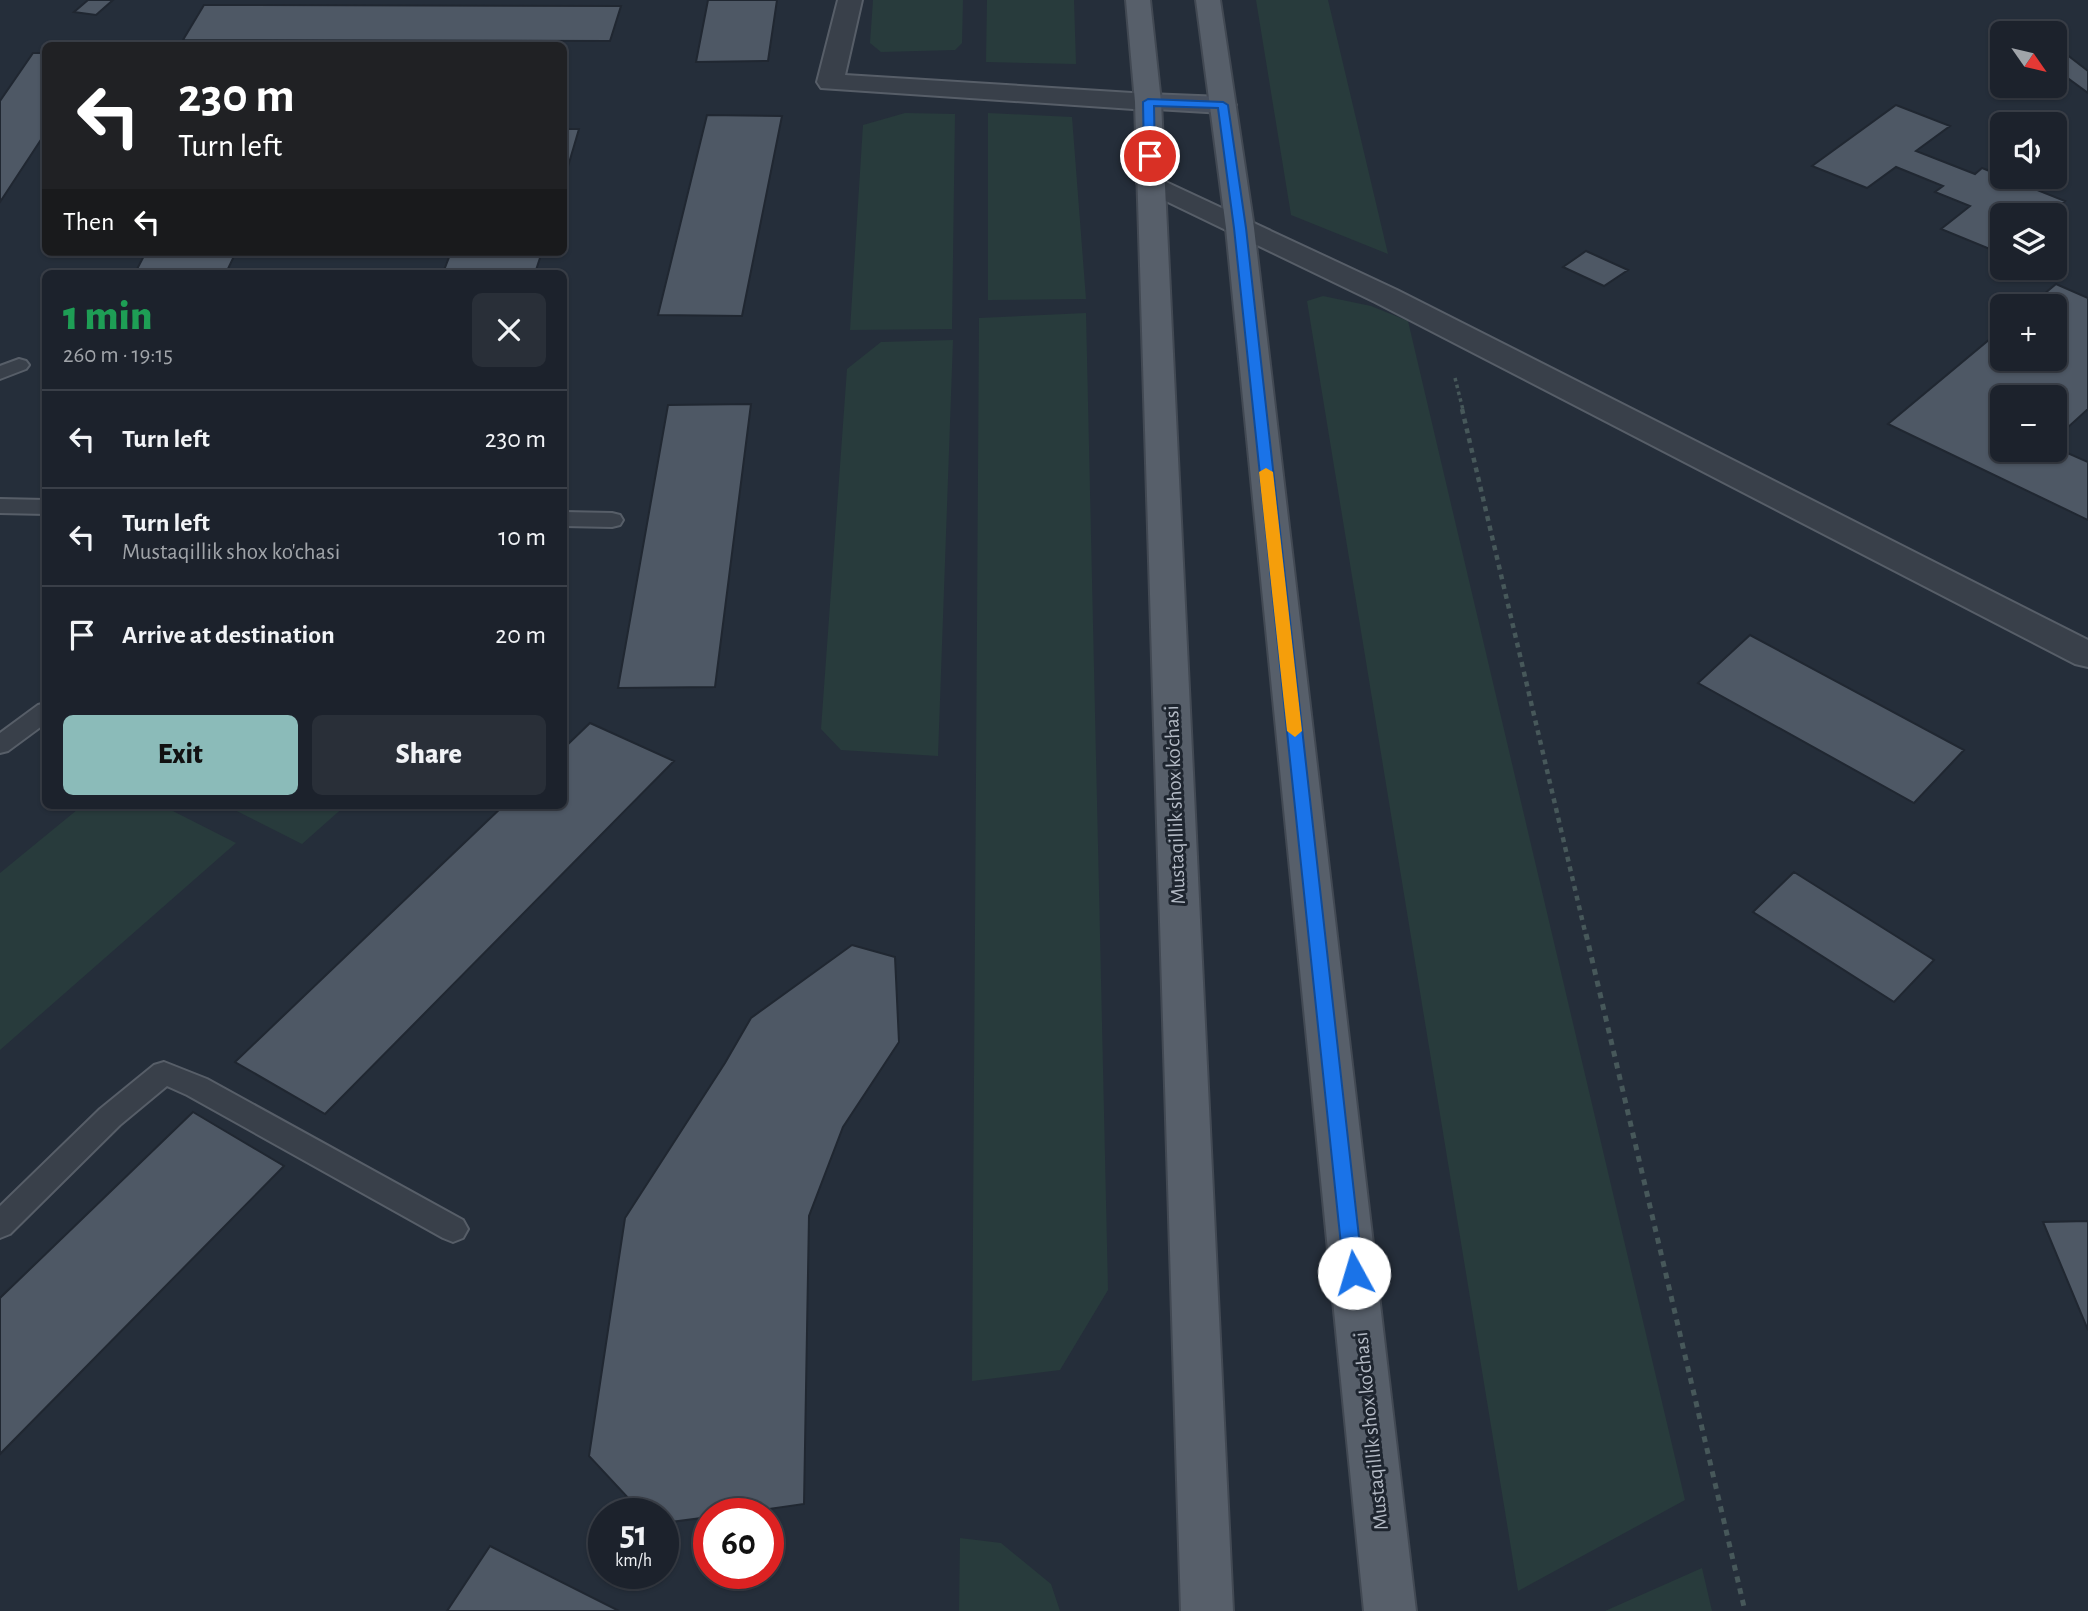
<!DOCTYPE html>
<meta charset="utf-8">
<style>
body{margin:0;font-family:"Alegreya Sans",sans-serif;background:#292f38;color:#f1f3f6;height:100vh;display:flex;flex-direction:column;font-size:26px;white-space:nowrap}
*{box-sizing:border-box;margin:0}
p{font-size:23px;color:#a0a4a9}
.icon{flex:none;width:38px;height:38px;fill:none;stroke:currentColor;stroke-width:2;stroke-linecap:round;stroke-linejoin:round}
.map{position:relative;flex:1;overflow:hidden}
.drawer{position:absolute;left:42px;top:270px;width:525px;height:539px;display:flex;flex-direction:column;background:#1c222c;border-radius:10px;box-shadow:0 2px 5px #0004,0 0 0 2px #3a3f48}
.drawer>*{flex:none}
.top-card{position:absolute;left:42px;top:42px;width:525px;height:214px;border-radius:10px;box-shadow:0 2px 5px #0004,0 0 0 2px #3a3f48;background:#202124;color:#fff;overflow:hidden}
.needle{width:46px;rotate:124deg}
.fabs{position:absolute;left:1990px;top:21px;display:grid;gap:14px}
.fabs a{display:grid;place-items:center;width:77px;height:77px;border-radius:10px;background:#1c222c;box-shadow:0 2px 5px #0004,0 0 0 2px #3a3f48;font-size:35px}
.speed{position:absolute;left:588px;top:1498px;display:flex;gap:14px;font-size:35px;font-weight:700;text-align:center}
.speed>*{display:grid;place-content:center;width:91px;height:91px;border-radius:50%;background:#1c222c;box-shadow:0 2px 5px #0004,0 0 0 2px #3a3f48;line-height:1}
.speed small{font-size:18px;font-weight:400}
.speed .limit{border:10px solid #d22;background:#fff;color:#111}
.pin{position:absolute;display:grid;place-items:center;width:60px;height:60px;color:#fff;margin:-30px;border:4px solid #fff;border-radius:50%;box-shadow:0 2px 7px #0007}
.me{position:absolute;width:77px;margin:-38px;rotate:354deg;stroke-linejoin:round;filter:drop-shadow(0 0 5px #0008)}
.turn{display:flex;align-items:center;gap:24px;height:147px;padding:0 21px;font-size:32px}
.turn .icon{width:91px;height:91px;stroke-width:2.5}
.turn b{display:block;font-size:49px;line-height:60px}
.then{display:flex;align-items:center;height:66px;padding:0 21px;background:#0003;gap:14px;font-size:26px}
.round{display:grid;place-items:center;flex:none;width:74px;height:74px;border-radius:10px;background:#292f38}
.summary{display:flex;align-items:center;justify-content:space-between;height:119px;padding:0 21px}
h1{font-size:42px;font-weight:800;line-height:52px;color:#1e9e55}
.button{display:flex;gap:14px;margin-top:auto;padding:14px 21px}
.button a{flex:1;height:80px;border-radius:10px;background:#8bbbb9;color:#111;font-size:28px;font-weight:800;line-height:80px;text-align:center}
.button a+a{background:#292f38;color:#f1f3f6}
ul{padding:0;list-style:none}
li{display:flex;align-items:center;gap:21px;height:98px;padding:0 21px;border-top:2px solid #3a3f48}
li div{flex:1}
li b{display:block;font-size:26px}
li em{font-style:normal}
.map>svg:first-child{display:block}
</style>
<div class="map">
<svg width="2088" height="1611" viewBox="0 0 2088 1611">
<rect width="100%" height="100%" fill="#252e3a"/>
<path fill="#283b3c" d="M873,0H963L962,43L955,50L881,52L870,43Z
M987,0H1074L1076,64L986,62Z
M1256,0H1328L1388,254L1291,215Z
M905,113L955,114L952,329L850,330L863,125Z
M988,113L1072,117L1086,299L988,300Z
M1323,296L1371,306L1408,321L1685,1500L1518,1591L1307,301Z
M1086,313L1108,1290L1060,1370L972,1381L979,318Z
M953,340L938,756L841,750L821,729L847,369L881,342Z
M83,805H161L236,843L0,1050V873Z
M225,805H346L302,844Z
M960,1538L1001,1543L1051,1584L1060,1611H959Z
M1702,1568L1712,1611H1605Z"/>
<path fill="#4e5865" stroke="#202731" stroke-width="2" d="M88,0H113L96,15L74,12Z
M708,0H777L768,61L696,62Z
M204,5L621,6L610,41L183,40Z
M33,53H46V132L0,202V101Z
M2066,54L2088,71V93L2054,68V56Z
M1896,105L1950,126L1916,151L1975,174L1982,168L2065,201L2048,215H2002V254L1941,229L1970,206L1935,192L1943,186L1896,167L1867,188L1812,166Z
M707,115L782,116L742,316L658,315Z
M564,129H579L564,180Z
M1586,251L1628,270L1604,286L1563,267Z
M146,252H236L226,273H135Z
M451,252H542L535,273H443Z
M2056,284L2088,298V409L2054,440V397H2002V450H2054V447L2088,462V520L1888,424L2002,329V359H2054V306H2030Z
M751,404L715,687L618,688L668,405Z
M1750,635L1964,750L1914,803L1698,683Z
M590,723L674,761L325,1114L235,1062L504,805H564V748Z
M1794,872L1934,960L1894,1002L1753,912Z
M852,945L895,957L899,1042L843,1127L809,1216L804,1504L733,1514H709V1517L663,1523V1514H643L589,1456L625,1218L725,1063L751,1018Z
M193,1112L284,1166L0,1454V1298Z
M2088,1221V1330L2043,1222Z
M490,1546L619,1611H447Z"/>
<g fill="none" stroke-linecap="round" stroke-linejoin="round">
<defs>
<path id="service" d="M19,359L26,361L29,365L26,369L0,379V366Z
M0,499L46,500V514L0,513Z
M564,512L612,513L620,515L623,520L620,525L612,527L564,526Z
M46,703V723L8,751L0,753V733L38,705Z
M164,1062L207,1079L463,1220L468,1229L463,1238L453,1242L443,1238L187,1095L167,1086L120,1125L10,1234L0,1238V1206L100,1109L154,1065Z"/>
<path id="minor" d="M838,0H862L845,75L1148,94L1157,96L1161,102L1157,108L1148,110L821,88L817,82Z
M1151,175L1397,290L2088,640V667L2075,664L1375,302L1141,189L1137,183L1141,177Z"/>
<path id="secondary" d="M1148,94L1223,97L1232,99L1236,105L1232,111L1223,113L1139,108L1135,102L1139,96Z"/>
<path id="primary" d="M1126,0H1150L1161,102L1233,1611H1181L1135,102Z
M1196,0H1220L1254,228L1416,1611H1364L1226,228Z"/>
</defs>
<use href="#service" stroke="#575e68" stroke-width="4"/>
<use href="#minor" stroke="#575e68" stroke-width="4"/>
<use href="#secondary" stroke="#575e68" stroke-width="4"/>
<use href="#primary" stroke="#424953" stroke-width="4"/>
<path stroke="#47585a" stroke-width="3.5" stroke-dasharray="3.5 3.5" stroke-linecap="butt" d="M1455,378L1463,410"/>
<path stroke="#47585a" stroke-width="4.5" stroke-dasharray="5 5" stroke-linecap="butt" d="M1462,409L1586,936"/>
<path stroke="#47585a" stroke-width="5" stroke-dasharray="6 6" stroke-linecap="butt" d="M1586,934L1745,1611"/>
<use href="#service" fill="#39404a" fill-rule="evenodd"/>
<use href="#minor" fill="#39404a" fill-rule="evenodd"/>
<use href="#secondary" fill="#474f5d" fill-rule="evenodd"/>
<use href="#primary" fill="#575f6a" fill-rule="evenodd"/>
</g>
<path fill="#1a73e8" stroke="#114b97" stroke-width="2" d="M1148,99L1223,102L1228,105L1246,228L1363,1273L1361,1279L1354,1282L1347,1279L1344,1273L1234,228L1218,108L1154,106L1155,156L1150,159L1144,156L1143,102Z"/>
<path fill="#f59e0b" d="M1266,468L1273,472L1302,731L1295,737L1287,731L1259,472Z"/>
<g text-anchor="middle" dominant-baseline="central" stroke-width="6" stroke-linejoin="round" paint-order="stroke">
<g font-size="21" fill="#b4bbc6" stroke="#1e252f">
<text transform="translate(1175 805) rotate(-92)">Mustaqillik shox ko'chasi</text>
<text transform="translate(1371 1431) rotate(-96)">Mustaqillik shox ko'chasi</text>
</g>
</g>
</svg>
<div class="fabs">
<a><svg class="needle" viewBox="-14 -14 28 28"><path d="M0-13l5 13h-10z" fill="#e53935"/><path d="M0 13l5-13h-10z" fill="#a0a4a9"/></svg></a>
<a><svg class="icon" aria-label="sound" viewBox="0 0 24 24"><path d="M4 9h4l5-4v14l-5-4H4zM17 9q2 3 0 6"/></svg></a>
<a><svg class="icon" aria-label="layers" viewBox="0 0 24 24"><path d="M12 4l9 5-9 5-9-5zM3 14l9 5 9-5"/></svg></a>
<a>+</a>
<a>−</a>
</div>
<div class="speed"><div>51<small>km/h</small></div><div class="limit">60</div></div>
<div class="pin" style="left:1150px;top:156px;background:#d93025"><svg class="icon" aria-label="arrive" viewBox="0 0 24 24"><path d="M6 21V4h12l-3 4 3 4H6"/></svg></div>
<svg class="me" style="left:1354px;top:1273px" viewBox="-20 -20 40 40"><circle r="19" fill="#fff"/><path d="M0-13L10 11 0 6-10 11z" fill="#1a73e8"/></svg>
<div class="top-card">
<div class="turn"><svg class="icon" aria-label="left" viewBox="0 0 24 24"><path d="M17 20v-9H6M10 6l-5 5 5 5"/></svg><div><b>230 m</b>Turn left</div></div>
<div class="then">Then<svg class="icon" aria-label="left" viewBox="0 0 24 24"><path d="M17 20v-9H6M10 6l-5 5 5 5"/></svg></div>
</div>
<section class="drawer">
<div class="summary"><div><h1>1 min</h1><p>260 m · 19:15</p></div><a class="round"><svg class="icon" aria-label="close" viewBox="0 0 24 24"><path d="M6 6l12 12M18 6L6 18"/></svg></a></div>
<ul>
<li><svg class="icon" aria-label="left" viewBox="0 0 24 24"><path d="M17 20v-9H6M10 6l-5 5 5 5"/></svg><div><b>Turn left</b></div><em>230 m</em></li>
<li><svg class="icon" aria-label="left" viewBox="0 0 24 24"><path d="M17 20v-9H6M10 6l-5 5 5 5"/></svg><div><b>Turn left</b><p>Mustaqillik shox ko'chasi</p></div><em>10 m</em></li>
<li><svg class="icon" aria-label="arrive" viewBox="0 0 24 24"><path d="M6 21V4h12l-3 4 3 4H6"/></svg><div><b>Arrive at destination</b></div><em>20 m</em></li>
</ul>
<div class="button"><a>Exit</a><a>Share</a></div>
</section>
</div>
